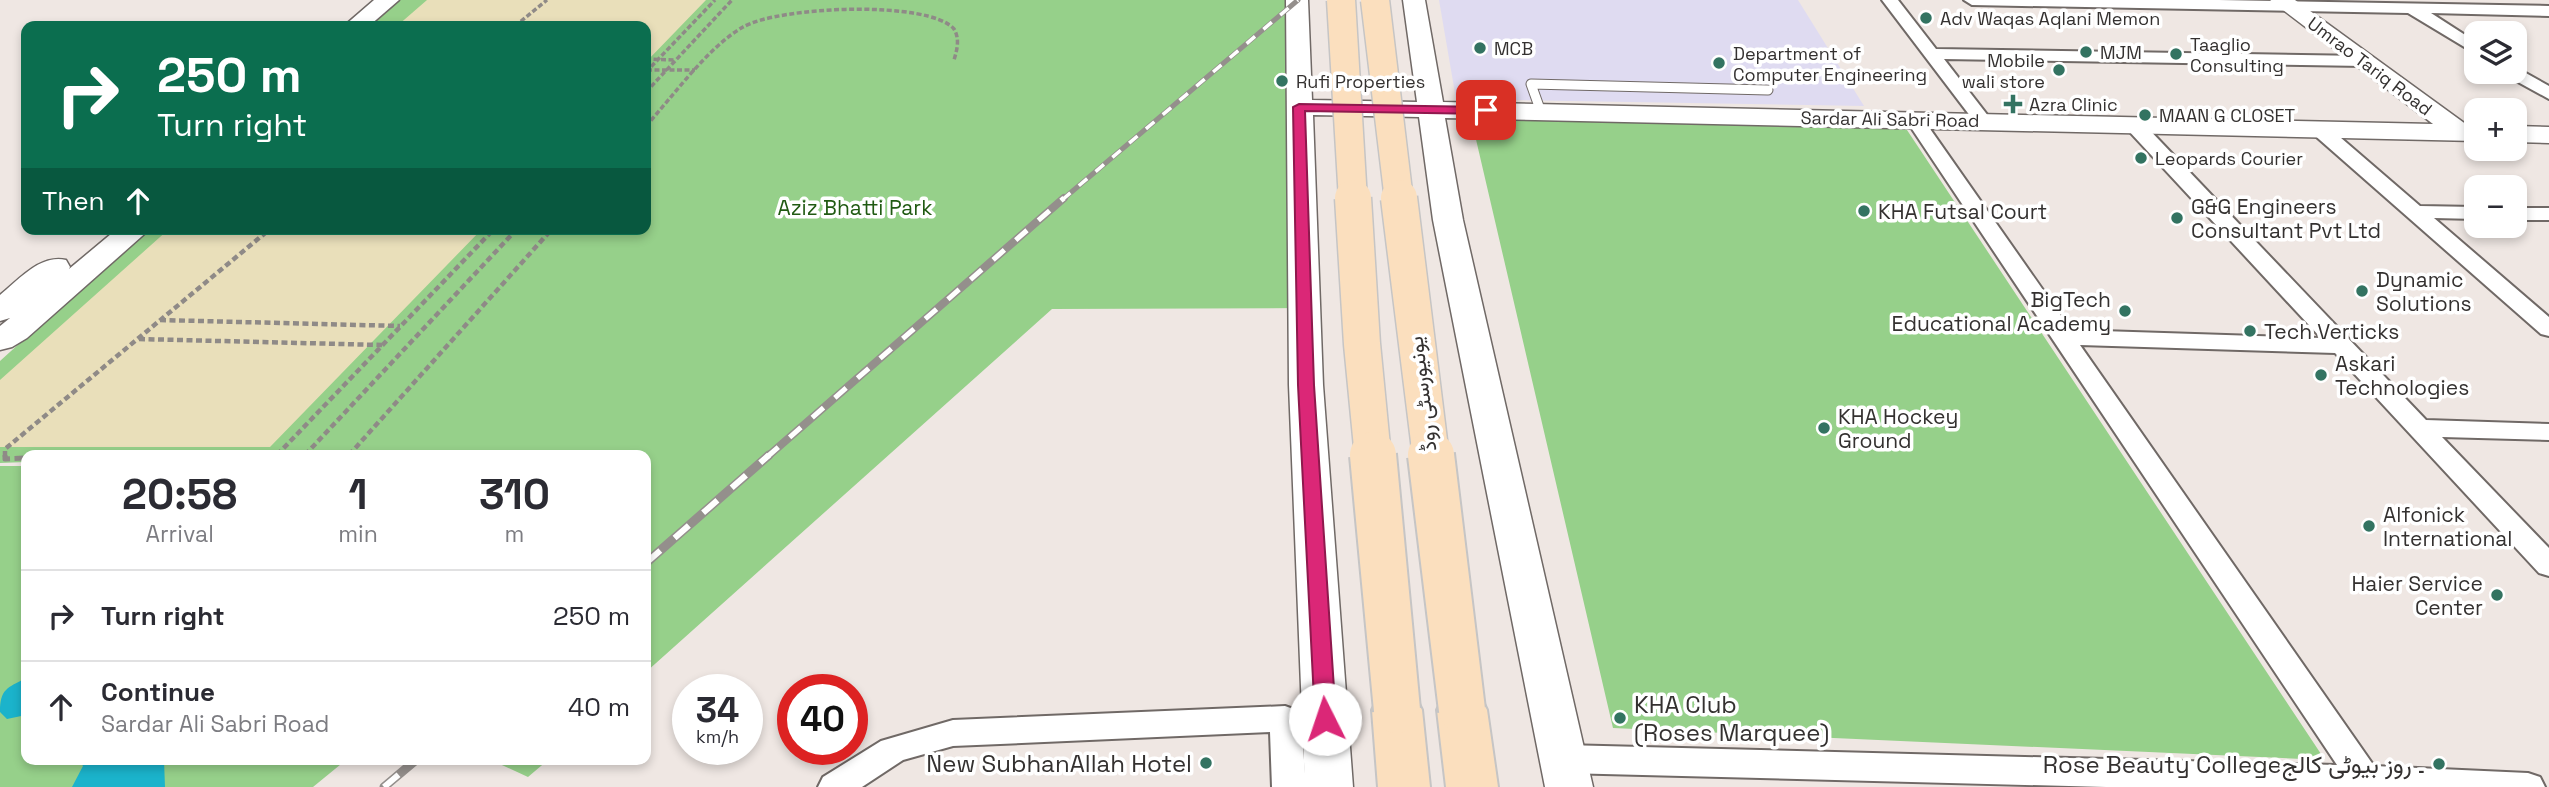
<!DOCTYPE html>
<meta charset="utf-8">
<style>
body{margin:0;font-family:"Space Grotesk",Vazirmatn,sans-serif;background:#f2f2f3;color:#2b2b33;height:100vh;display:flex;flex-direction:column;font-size:26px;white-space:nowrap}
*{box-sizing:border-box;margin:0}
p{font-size:23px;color:#7c7c81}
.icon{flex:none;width:38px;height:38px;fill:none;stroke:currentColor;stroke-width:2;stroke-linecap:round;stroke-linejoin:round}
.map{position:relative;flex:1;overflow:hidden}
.sheet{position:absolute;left:21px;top:450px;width:630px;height:315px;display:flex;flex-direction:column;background:#fff;border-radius:14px;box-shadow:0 4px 10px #0003}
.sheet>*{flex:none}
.hud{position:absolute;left:21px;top:21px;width:630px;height:214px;border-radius:14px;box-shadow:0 4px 10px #0003;background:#0b6e4f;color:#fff;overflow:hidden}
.buttons{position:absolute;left:2464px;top:21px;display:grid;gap:14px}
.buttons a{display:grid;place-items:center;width:63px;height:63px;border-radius:14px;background:#fff;box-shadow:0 4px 10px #0003;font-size:35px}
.speed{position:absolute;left:672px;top:674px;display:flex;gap:14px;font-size:35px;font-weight:700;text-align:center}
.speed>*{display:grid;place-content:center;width:91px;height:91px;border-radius:50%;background:#fff;box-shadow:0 4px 10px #0003;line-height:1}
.speed small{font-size:18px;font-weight:400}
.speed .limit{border:10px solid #d22;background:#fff;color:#111}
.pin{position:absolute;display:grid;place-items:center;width:60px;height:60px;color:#fff;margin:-30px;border-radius:14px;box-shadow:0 4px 10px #0006}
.me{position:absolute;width:77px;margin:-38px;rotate:356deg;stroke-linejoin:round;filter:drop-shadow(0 0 5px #0008)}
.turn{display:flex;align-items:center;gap:24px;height:147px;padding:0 21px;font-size:32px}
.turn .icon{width:91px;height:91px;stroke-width:2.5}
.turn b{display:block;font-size:49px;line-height:60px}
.then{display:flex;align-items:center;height:66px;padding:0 21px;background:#0003;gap:14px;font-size:26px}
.eta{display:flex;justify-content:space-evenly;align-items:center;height:119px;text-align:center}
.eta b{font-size:42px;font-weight:700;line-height:49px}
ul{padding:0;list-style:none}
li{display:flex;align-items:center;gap:21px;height:91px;padding:0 21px;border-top:2px solid #e1e1e2}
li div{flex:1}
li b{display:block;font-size:26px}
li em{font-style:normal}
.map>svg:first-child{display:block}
</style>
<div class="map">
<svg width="2549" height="787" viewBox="0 0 2549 787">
<rect width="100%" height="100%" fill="#efe7e3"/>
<path fill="#dfdbf1" d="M1439,0H1798L1864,106L1456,99Z"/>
<path fill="#96d08a" d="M400,0H1298L1304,308L1052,309L646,672V455H341L344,450L214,455H26V462L0,463V361L146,229H646V26H371Z
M1471,118L1905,127L2325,760L1613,728Z
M0,466H26V760H346L313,787H0Z
M491,760H548L528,777Z"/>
<path fill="#e9dfba" d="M427,0H706L646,62V26H397Z
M169,229H482L270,447H0V380Z"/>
<path fill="#1bb3cb" d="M26,678V715L7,719L0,712C0,689 7,688 26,678Z
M79,760H164L165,787H72L83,766Z"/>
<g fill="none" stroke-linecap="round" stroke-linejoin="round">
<defs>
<path id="lane" d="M1541,112L1531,84L1768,90"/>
<path id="street" d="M1882,0H1898L1936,49L2364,56L2372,61L2364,66L1944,59L1992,121L1983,126L1977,125Z
M1964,0H2219L2549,6V16L2431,13L2476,42V54L2408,13L1972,5Z
M2515,67L2549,86V99L2507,76L2505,72H2515Z
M1915,115L1921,116L2071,330L2321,338L2127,129L2125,125L2134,119L2141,121L2426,420L2549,424V440L2442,437L2549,548V576L2539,573L2335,353L2080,345L2374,766L2528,773L2540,777L2545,787H2106L1564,773L1552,769L1548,759L1552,749L1564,745L2337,765L1906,120Z
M2319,123L2326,125L2420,206L2476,207V219L2434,218L2549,317V336L2541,334L2312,133L2310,129Z
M2515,208H2549V220H2515Z
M1285,706L1296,710L1301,719L1306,787H1272L1270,732L953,746L903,760L862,787H818L823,777L881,741L953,720Z"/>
<path id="secondary" d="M374,0H399L369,26H344Z
M1286,0H1308L1312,100L1417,102L1403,0H1425L1443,102L2433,124L2270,0H2295L2467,125H2476V141L1445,118L1463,220L1593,787H1545L1433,220L1419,117L1313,115L1323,385L1353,787H1305L1289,385Z
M2515,126L2549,127V143L2515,142Z
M117,229H150L27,338L12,347L0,350V326L10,318L0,321V295C19,280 40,254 66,260L70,267L69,269Z"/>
<path id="primary" d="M1397,690L1415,696L1422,710L1430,787H1378L1372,710L1379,696Z
M1462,690L1480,696L1487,710L1498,787H1446L1437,710L1444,696Z"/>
</defs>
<use href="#lane" stroke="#706966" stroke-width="11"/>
<use href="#street" stroke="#706966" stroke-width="4"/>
<use href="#secondary" stroke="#706966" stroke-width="3"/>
<use href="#primary" stroke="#c6c5c5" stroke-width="4"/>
<path stroke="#8f8a87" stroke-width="3.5" stroke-dasharray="5 2.5" stroke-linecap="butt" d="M515,26L547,0
M646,59L675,60
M647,70H695
M646,72L715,0
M646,92L732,0
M646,126C674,95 708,47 743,27C780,6 929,0 954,29C960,39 957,50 954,60"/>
<path stroke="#8f8a87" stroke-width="4.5" stroke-dasharray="6 3.5" stroke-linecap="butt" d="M160,320L400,326
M139,339L382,345
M268,455H310
M277,455L494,229
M305,455L517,229
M349,455L552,229
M5,457V449L270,229"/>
<path stroke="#8f8a87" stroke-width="5" stroke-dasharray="9 4.5" stroke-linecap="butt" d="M5,455V459L26,458
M268,455H310"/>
<use href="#lane" stroke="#fff" stroke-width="9"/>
<use href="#street" fill="#fff" fill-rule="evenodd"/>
<use href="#secondary" fill="#fff" fill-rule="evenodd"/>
<use href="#primary" fill="#fbdfbe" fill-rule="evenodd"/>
<defs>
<path id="rail-far2" d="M1062,200L1298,0"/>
<path id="rail-far1" d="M767,457L1064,198"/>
<path id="rail" d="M646,563L769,455
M384,787L416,760"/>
</defs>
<use href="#rail-far2" stroke="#948f8c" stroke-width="5"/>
<use href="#rail-far1" stroke="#948f8c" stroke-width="8"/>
<use href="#rail" stroke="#948f8c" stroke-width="9"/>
<use href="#rail-far2" stroke="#fff" stroke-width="3.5" stroke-dasharray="11" stroke-linecap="butt"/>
<use href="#rail-far1" stroke="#fff" stroke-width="5" stroke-dasharray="15" stroke-linecap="butt"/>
<use href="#rail" stroke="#fff" stroke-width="6" stroke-dasharray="19" stroke-linecap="butt"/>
<defs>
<path id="primary-bridge-far2" d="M1341,0L1353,200
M1375,0L1399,200"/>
<path id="primary-bridge-far1" d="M1353,198L1362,344L1373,457
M1399,198L1431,457"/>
<path id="primary-bridge" d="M1373,455L1397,710
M1431,455L1462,710"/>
</defs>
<use href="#primary-bridge-far2" stroke="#c6c5c5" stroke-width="31" stroke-linecap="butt"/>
<use href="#primary-bridge-far1" stroke="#c6c5c5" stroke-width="39" stroke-linecap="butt"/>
<use href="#primary-bridge" stroke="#c6c5c5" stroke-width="50" stroke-linecap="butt"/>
<use href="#primary-bridge-far2" stroke="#fbdfbe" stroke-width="28"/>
<use href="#primary-bridge-far1" stroke="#fbdfbe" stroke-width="36"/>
<use href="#primary-bridge" stroke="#fbdfbe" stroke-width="46"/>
</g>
<path fill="#db2777" stroke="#8e194d" stroke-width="2" d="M1299,104L1486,107L1492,110L1486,114L1305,111L1314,385L1336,719L1333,725L1325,727L1318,725L1315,719L1298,385L1293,107Z"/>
<g fill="#337361" stroke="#fff" stroke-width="2.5">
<circle cx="1926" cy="18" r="7"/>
<circle cx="1480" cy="48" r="7"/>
<circle cx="2086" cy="52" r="7"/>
<circle cx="2176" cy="54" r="7"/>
<circle cx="1719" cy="63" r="7"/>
<circle cx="2059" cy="70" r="7"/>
<circle cx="1282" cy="81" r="7"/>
<path d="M2009.5 93.5h7v7h7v7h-7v7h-7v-7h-7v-7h7z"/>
<circle cx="2145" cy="115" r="7"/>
<circle cx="2141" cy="158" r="7"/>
<circle cx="1864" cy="211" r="7"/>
<circle cx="2177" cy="218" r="7"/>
<circle cx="2362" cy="291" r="7"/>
<circle cx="2125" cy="311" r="7"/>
<circle cx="2250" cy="331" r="7"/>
<circle cx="2321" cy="375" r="7"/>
<circle cx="1824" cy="428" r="7"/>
<circle cx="2369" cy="526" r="7"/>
<circle cx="2497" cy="595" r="7"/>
<circle cx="1620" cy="718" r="7"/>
<circle cx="1206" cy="763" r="7"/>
<circle cx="2439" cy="764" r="7"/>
</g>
<g text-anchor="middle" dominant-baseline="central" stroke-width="7" stroke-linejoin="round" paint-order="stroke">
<g font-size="18" fill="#343130" stroke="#fff" text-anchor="start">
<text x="1940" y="18">Adv Waqas Aqlani Memon</text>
<text x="2190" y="44">Taaglio<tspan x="2190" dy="21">Consulting</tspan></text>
<text x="1494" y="48">MCB</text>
<text x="2100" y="52">MJM</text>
<text x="1733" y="53">Department of<tspan x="1733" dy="21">Computer Engineering</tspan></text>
<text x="2045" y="60" text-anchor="end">Mobile<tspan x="2045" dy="21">wali store</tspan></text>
<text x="1296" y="81">Rufi Properties</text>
<text x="2029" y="104">Azra Clinic</text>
<text x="2159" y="115">MAAN G CLOSET</text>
<text x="2155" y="158">Leopards Courier</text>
</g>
<g font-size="18" fill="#343130" stroke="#fff">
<text transform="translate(2370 66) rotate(37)">Umrao Tariq Road</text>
<text transform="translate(1890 119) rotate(1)">Sardar Ali Sabri Road</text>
</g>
<g font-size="21" fill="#343130" stroke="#fff" text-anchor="start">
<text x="2191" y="206">G&amp;G Engineers<tspan x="2191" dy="24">Consultant Pvt Ltd</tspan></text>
<text x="1878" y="211">KHA Futsal Court</text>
<text x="2376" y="279">Dynamic<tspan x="2376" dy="24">Solutions</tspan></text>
<text x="2111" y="299" text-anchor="end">BigTech<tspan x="2111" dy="24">Educational Academy</tspan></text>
<text x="2264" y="331">Tech Verticks</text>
<text x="2335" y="363">Askari<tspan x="2335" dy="24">Technologies</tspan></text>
<text x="1838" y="416">KHA Hockey<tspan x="1838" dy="24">Ground</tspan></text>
<text x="2383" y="514">Alfonick<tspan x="2383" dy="24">International</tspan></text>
<text x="2483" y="583" text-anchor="end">Haier Service<tspan x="2483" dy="24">Center</tspan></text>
</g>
<g font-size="21" fill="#205a12" stroke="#fff">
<text x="855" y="207">Aziz Bhatti Park</text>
</g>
<g font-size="21" fill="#343130" stroke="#fff">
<text transform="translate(1422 394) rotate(-97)">یونیورسٹی روڈ</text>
</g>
<g font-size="24" fill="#343130" stroke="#fff" text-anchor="end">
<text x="1634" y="704" text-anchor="start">KHA Club<tspan x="1634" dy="28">(Roses Marquee)</tspan></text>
<text x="1192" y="763">New SubhanAllah Hotel</text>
<text x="2425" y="764">Rose Beauty College۔ روز بیوٹی کالج</text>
</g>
</g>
</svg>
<div class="buttons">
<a><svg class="icon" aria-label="layers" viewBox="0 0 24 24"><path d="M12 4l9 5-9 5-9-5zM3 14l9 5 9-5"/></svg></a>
<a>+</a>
<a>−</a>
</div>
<div class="speed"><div>34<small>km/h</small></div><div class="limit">40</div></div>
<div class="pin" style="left:1486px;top:110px;background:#d93025"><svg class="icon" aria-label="arrive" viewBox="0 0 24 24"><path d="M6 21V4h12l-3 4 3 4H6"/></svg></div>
<svg class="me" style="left:1325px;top:719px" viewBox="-20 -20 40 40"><circle r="19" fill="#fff"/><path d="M0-13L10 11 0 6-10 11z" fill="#db2777"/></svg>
<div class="hud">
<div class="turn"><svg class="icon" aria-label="right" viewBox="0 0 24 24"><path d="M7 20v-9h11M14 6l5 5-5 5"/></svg><div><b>250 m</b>Turn right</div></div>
<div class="then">Then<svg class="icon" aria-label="ahead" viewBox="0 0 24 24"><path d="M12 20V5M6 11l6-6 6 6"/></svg></div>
</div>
<section class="sheet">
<div class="eta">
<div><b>20:58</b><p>Arrival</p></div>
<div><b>1</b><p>min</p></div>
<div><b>310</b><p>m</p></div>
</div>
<ul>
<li><svg class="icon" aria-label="right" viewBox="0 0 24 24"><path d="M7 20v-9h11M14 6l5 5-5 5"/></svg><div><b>Turn right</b></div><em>250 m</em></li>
<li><svg class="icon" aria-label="ahead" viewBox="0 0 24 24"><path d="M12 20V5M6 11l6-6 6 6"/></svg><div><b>Continue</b><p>Sardar Ali Sabri Road</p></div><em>40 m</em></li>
</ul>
</section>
</div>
